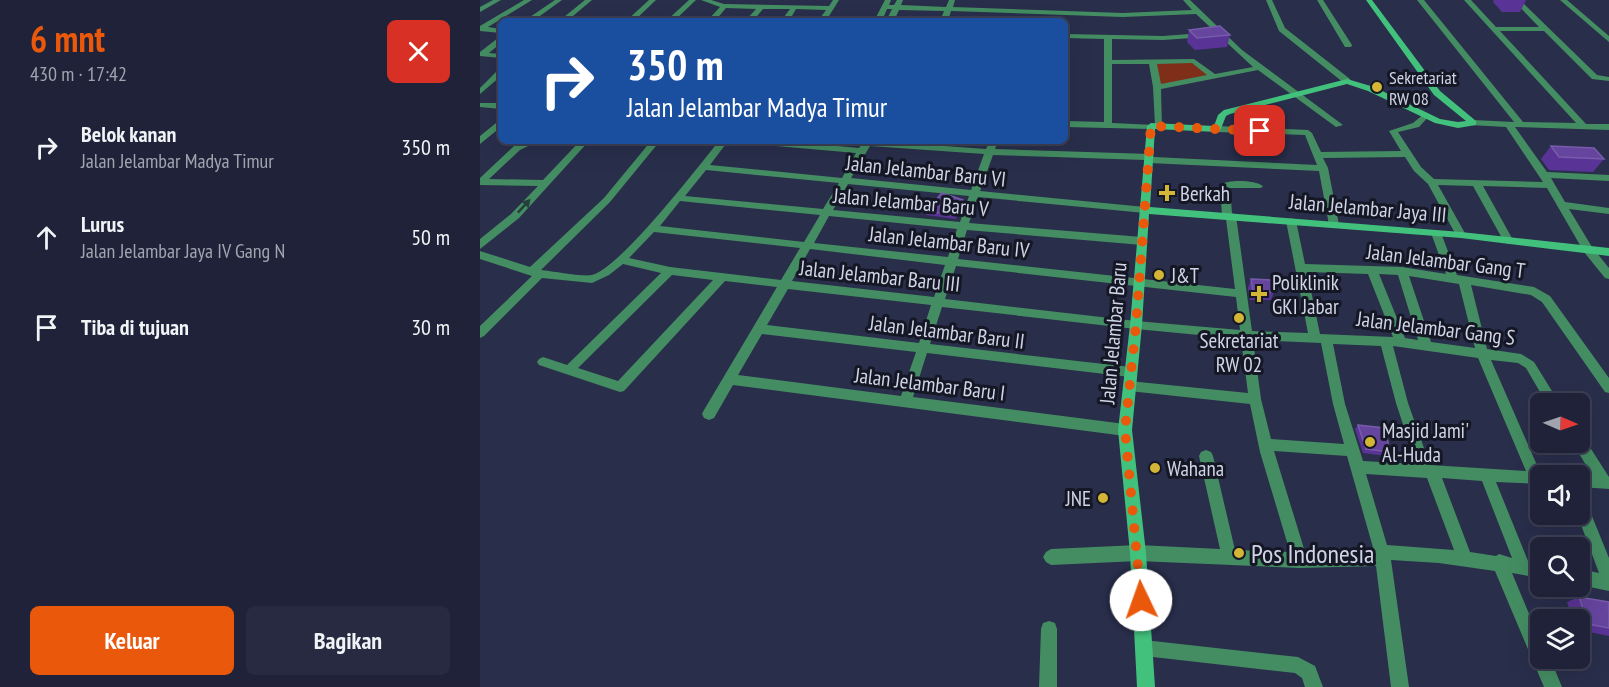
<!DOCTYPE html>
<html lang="id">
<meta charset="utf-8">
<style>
body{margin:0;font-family:"PT Sans Narrow",sans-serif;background:#272a40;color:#f1f3f6;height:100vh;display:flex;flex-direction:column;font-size:22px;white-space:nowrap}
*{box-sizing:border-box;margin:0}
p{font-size:20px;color:#a1a4ae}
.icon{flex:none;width:33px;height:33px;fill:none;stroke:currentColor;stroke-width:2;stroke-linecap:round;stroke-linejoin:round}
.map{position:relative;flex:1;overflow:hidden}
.side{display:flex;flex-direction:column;background:#1f2238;width:480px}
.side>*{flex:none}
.banner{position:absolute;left:18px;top:18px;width:570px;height:126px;border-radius:9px;box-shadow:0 6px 24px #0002,0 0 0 2px #3c3f53;background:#1a4fa0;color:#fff;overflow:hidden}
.needle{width:39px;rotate:92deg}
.tools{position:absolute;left:1050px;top:393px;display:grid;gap:12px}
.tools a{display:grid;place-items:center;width:60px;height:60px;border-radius:9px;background:#1f2238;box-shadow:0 6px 24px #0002,0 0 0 2px #3c3f53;font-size:30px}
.pin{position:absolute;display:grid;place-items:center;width:51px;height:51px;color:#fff;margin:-26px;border-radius:12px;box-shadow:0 3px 9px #0006}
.me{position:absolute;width:66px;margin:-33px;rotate:357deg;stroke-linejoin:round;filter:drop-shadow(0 0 4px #0008)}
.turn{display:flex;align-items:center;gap:21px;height:126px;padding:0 30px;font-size:27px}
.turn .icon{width:78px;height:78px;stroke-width:2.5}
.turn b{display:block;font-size:42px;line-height:51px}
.round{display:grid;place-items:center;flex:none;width:63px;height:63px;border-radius:9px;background:#272a40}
.summary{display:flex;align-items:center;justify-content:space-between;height:102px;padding:0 30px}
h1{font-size:36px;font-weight:700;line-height:45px;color:#ea580c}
.cta{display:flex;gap:12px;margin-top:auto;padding:12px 30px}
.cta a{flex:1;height:69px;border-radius:9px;background:#ea580c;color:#fff;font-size:24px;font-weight:700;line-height:69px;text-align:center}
.cta a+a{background:#272a40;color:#f1f3f6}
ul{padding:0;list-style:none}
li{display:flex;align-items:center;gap:18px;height:90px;padding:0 30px}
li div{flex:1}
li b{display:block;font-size:22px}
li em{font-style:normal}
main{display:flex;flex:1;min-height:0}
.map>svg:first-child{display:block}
</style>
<main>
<section class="side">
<div class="summary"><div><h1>6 mnt</h1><p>430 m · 17:42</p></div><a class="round" style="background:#d93025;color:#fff"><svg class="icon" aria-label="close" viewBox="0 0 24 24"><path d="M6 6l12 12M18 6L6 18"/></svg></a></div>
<ul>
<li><svg class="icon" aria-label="right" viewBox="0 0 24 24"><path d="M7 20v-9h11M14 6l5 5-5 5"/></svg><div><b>Belok kanan</b><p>Jalan Jelambar Madya Timur</p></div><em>350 m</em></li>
<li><svg class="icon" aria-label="ahead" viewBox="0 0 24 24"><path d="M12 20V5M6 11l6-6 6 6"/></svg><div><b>Lurus</b><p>Jalan Jelambar Jaya IV Gang N</p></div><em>50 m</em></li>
<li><svg class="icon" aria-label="arrive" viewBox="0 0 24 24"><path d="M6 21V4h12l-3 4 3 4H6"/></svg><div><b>Tiba di tujuan</b></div><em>30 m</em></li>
</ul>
<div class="cta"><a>Keluar</a><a>Bagikan</a></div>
</section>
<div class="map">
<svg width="1129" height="687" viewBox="0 0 1129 687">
<rect width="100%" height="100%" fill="#292e4b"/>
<path fill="#7e2e19" d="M717,61L731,76L680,85L675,64Z"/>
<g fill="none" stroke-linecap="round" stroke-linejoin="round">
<path fill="#448d62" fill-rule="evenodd" d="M13,0H21L0,12V7Z
M44,0H52L8,27L21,29V33L0,31V26Z
M75,0H82L53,21H44Z
M105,0H112L87,21H79Z
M169,0H176L154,21H146Z
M209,0H216L194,21H186Z
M221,0H231L244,4L349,6L353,0H359L346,21H338L346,10L316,9L309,21H301L310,9H283L273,21H265L276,9L246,8L235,21H227L240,7Z
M405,0H411L409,5H414L417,0H423L421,5L466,7L469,0H475L473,7L643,13L712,10L703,0H710L762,50L863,125L856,127L778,70L681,89L682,129H676L675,127L671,129L585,127V121L624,122V39L585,38V34L683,36L723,33L727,35L726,37L683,40L632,39V60L714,59L735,74L773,67L716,14L643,17L471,11L468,21H460L464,11L419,10L414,21H406L412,9H407L402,21H394ZM712,63L727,75L681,84L677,64ZM632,64H669L673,87L675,125L632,123Z
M786,0H792L805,28L870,79V83H864L799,31Z
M837,0H843L872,45L871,47H865Z
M937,0H944L1043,122L1096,123L984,0H991L1016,27H1059L1033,0H1040L1117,75L1129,77V81L1112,79L1064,31H1020L1106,124H1129V130L1035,127L1067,172L1129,175V181L1071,178L1085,202L1129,208V214L1089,209L1112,247L1129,268V279L1125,278L1104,252L1067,188L1003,186L1033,240L1028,244L1023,240L993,186L958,185L986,235L981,238L976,235L948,184L934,171L925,157L843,158L848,168L859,225L854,228L849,225L839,171L669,163L665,160L513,155L500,191L665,207L670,210L665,213L498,197L489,223L662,237L667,241L662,245L487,230L478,259L755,289L746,219L742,216L740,185C748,179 775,180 783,186L781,188H750L752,213L756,216L772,331L828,333L806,221L811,218L816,221L825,264L922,267L966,274L951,233L956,230L961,233L977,275L1054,287L1070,296L1129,378V393L1125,392L1062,302L1051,295L991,285L1007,349L1041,354L1054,362L1080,404H1067L1046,368L1038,363L1011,360L1060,472L1066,476H1060V484L1016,482L1048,561L1060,562V578L1032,573L1060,640V658H1070L1082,687H1064L1015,571L959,563L911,560L929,687H911L896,566L820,568L658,561L571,565L566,562L563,557L566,552L571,549L658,545L740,549L719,456L721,452L726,450L731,452L733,456L755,550L810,552L780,452L770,404L649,391L645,390L643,386L645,382L649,381L768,393L761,339L656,329L462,307L450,344L650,367L654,368L656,372L654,376L650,377L447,353L433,397L645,424L650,426L652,430L650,434L645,436L253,385L234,418L229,420L224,418L222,414L224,410L297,287L245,281L144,391L140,392L59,365L57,362L59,359L63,357L87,365L181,273L143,264L129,275L112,283L62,278L4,336L0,338V326L52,276L0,259V251L50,267L124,198L171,141H180L130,202L61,270C72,271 102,277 112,275C141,267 217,168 239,141H248L230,165L362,178L376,153L274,144L270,141H303L379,148L384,141H396L506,149L510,141H518L515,149L670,154L674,157L837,165L825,135L737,132L733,129L737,126L828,130L832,133L841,152L921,151L909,131L933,123L945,113L949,116L939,127L918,132L941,167L954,179L1063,182L1026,127L990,125V121L993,120L1034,122ZM390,146L504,154L491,190L371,178ZM226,170L359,183L343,209L205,196ZM368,184L489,196L480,222L353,210ZM200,201L340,215L324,242L180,226ZM349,216L477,229L468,257L334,243ZM174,232L320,248L301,280L190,267L149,258ZM330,249L465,265L454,297L312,281ZM476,266L756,297L760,330L656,321L465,299ZM827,272L888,274L913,337L840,334ZM899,274L918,275L938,340L925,338ZM192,275L233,280L138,381L98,368ZM929,276L979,284L995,348L951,342ZM308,289L451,305L439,343L287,325ZM282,334L436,352L421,396L258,375ZM773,340L841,343L853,404L864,444L791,439L781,399ZM853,344L901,346L916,403L936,464L883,461L865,404ZM913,346L998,358L1046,471L950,465L928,403ZM794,451L867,456L894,551L825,552ZM886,474L947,478L974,550L907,545ZM962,478L1002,481L1032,558L1019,554L1016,556L990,552Z
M1080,0H1087L1129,36V42Z
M18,38H21V43L9,53L21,54V58L0,56V52Z
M18,70H21V76L0,94V88Z
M0,103H21V109L0,107Z
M21,119V127L0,144V136Z
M46,141H58L40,150L9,179L63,180L100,141H109L39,218L0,249V239L31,214L58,186L0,185V178L34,146Z
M1100,436L1104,438L1129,477V489L1100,487V476H1097L1112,475L1092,442H1100Z
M1100,497L1105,499L1129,558V591L1100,585V569L1119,573L1097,514H1100Z
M569,621L575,623L577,629V687H559L561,629L563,623Z
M664,640L818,657L835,666L843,687H825L822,678L815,673L664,656L658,654L656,648L658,642Z"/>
<path fill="#42c17c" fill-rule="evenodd" d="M886,0H892L960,91L996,121V125L978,128L955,123L888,91L867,84L750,114L746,116L740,131L737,132L675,129L670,207L981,232L1129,248V256L981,238L669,214L662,325L652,430L666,553L675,687H657L650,553L638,430L650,325L667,126L671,123L734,126L738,115L744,110L867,79L894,87L960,119L978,122L986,121L954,95Z"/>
</g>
<path fill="#593496" d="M1014,0H1046L1040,12H1022L1013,2Z
M709,30L750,35L747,47L715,50L707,42Z
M1071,146L1124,159L1113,172L1069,170L1061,159Z
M483,200L484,205L476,219L446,215L445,211Z
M771,279L794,292L791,300H770L768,288Z
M878,425L910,452L907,456L883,453L875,429Z
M1099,597L1129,602V636L1100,630V620H1093L1087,602Z"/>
<path fill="#402a74" d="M483,200L484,205L476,219V215Z"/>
<path fill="#66459f" stroke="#765caa" stroke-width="1.5" d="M740,26L750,35L717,38L709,30Z
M1071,146L1114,148L1124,159L1079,157Z
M462,193L483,200L476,215L445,211Z
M771,279L791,280L794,292L773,291Z
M878,425L905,428L910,452L886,449Z
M1099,597L1129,602V628L1108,624Z"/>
<defs><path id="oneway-solid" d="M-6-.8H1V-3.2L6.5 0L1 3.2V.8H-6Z" transform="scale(1.5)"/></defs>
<use fill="#25403a" href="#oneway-solid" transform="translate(44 206) rotate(-47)"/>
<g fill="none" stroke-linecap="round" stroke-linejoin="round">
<path stroke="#ea580c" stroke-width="10" stroke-dasharray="0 18" d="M661,600L645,430L656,325L671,126L780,131"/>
</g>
<g fill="#d3b635" stroke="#151724" stroke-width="2">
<circle cx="897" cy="87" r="6"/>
<path d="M684 184h6v6h6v6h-6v6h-6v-6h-6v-6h6z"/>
<circle cx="679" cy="275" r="6"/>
<path d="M776 285h6v6h6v6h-6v6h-6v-6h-6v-6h6z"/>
<circle cx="759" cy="318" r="6"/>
<circle cx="890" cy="442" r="6"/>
<circle cx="675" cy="468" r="6"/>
<circle cx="623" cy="498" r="6"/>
<circle cx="759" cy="553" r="6"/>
</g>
<g text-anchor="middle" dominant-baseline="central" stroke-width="6" stroke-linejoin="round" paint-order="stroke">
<g font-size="18" fill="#cfd4e6" stroke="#151724" text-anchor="start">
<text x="909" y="77">Sekretariat<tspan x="909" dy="21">RW 08</tspan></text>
</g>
<g font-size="21" fill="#cfd4e6" stroke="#151724">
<text transform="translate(446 171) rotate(6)">Jalan Jelambar Baru VI</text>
<text transform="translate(431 202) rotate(5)">Jalan Jelambar Baru V</text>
<text transform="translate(888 208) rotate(5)">Jalan Jelambar Jaya III</text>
<text transform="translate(469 242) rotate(6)">Jalan Jelambar Baru IV</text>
<text transform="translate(966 261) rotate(7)">Jalan Jelambar Gang T</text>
<text transform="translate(400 276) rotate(6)">Jalan Jelambar Baru III</text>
<text transform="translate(956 328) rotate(7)">Jalan Jelambar Gang S</text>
<text transform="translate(467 332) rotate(7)">Jalan Jelambar Baru II</text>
<text transform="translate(633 333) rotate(-85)">Jalan Jelambar Baru</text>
<text transform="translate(450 384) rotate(7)">Jalan Jelambar Baru I</text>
</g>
<g font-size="21" fill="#cfd4e6" stroke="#151724" text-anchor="start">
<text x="700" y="193">Berkah</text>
<text x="691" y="275">J&amp;T</text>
<text x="792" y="282">Poliklinik<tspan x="792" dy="24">GKI Jabar</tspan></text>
<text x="759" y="340" text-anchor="middle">Sekretariat<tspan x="759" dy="24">RW 02</tspan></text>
<text x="902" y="430">Masjid Jami'<tspan x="902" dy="24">Al-Huda</tspan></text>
<text x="687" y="468">Wahana</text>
<text x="611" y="498" text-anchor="end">JNE</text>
</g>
<g font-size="26" fill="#cfd4e6" stroke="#151724" text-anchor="start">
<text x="771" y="553">Pos Indonesia</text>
</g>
</g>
</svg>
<div class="tools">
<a><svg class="needle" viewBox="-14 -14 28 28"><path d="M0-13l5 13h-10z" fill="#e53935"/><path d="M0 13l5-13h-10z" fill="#a1a4ae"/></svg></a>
<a><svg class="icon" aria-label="sound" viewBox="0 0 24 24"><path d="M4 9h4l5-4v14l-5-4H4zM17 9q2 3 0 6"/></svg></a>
<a><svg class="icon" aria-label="search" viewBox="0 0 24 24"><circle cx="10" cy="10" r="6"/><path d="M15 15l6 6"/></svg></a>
<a><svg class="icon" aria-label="layers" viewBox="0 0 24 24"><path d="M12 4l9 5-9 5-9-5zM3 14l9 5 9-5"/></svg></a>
</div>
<div class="pin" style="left:780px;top:131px;background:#d93025"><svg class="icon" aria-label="arrive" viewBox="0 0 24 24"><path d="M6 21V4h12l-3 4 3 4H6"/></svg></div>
<svg class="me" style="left:661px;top:600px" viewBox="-20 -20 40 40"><circle r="19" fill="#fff"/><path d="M0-13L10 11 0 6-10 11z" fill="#ea580c"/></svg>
<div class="banner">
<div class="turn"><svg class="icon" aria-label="right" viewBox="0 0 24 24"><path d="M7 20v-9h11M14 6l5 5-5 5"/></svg><div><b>350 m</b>Jalan Jelambar Madya Timur</div></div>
</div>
</div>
</main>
